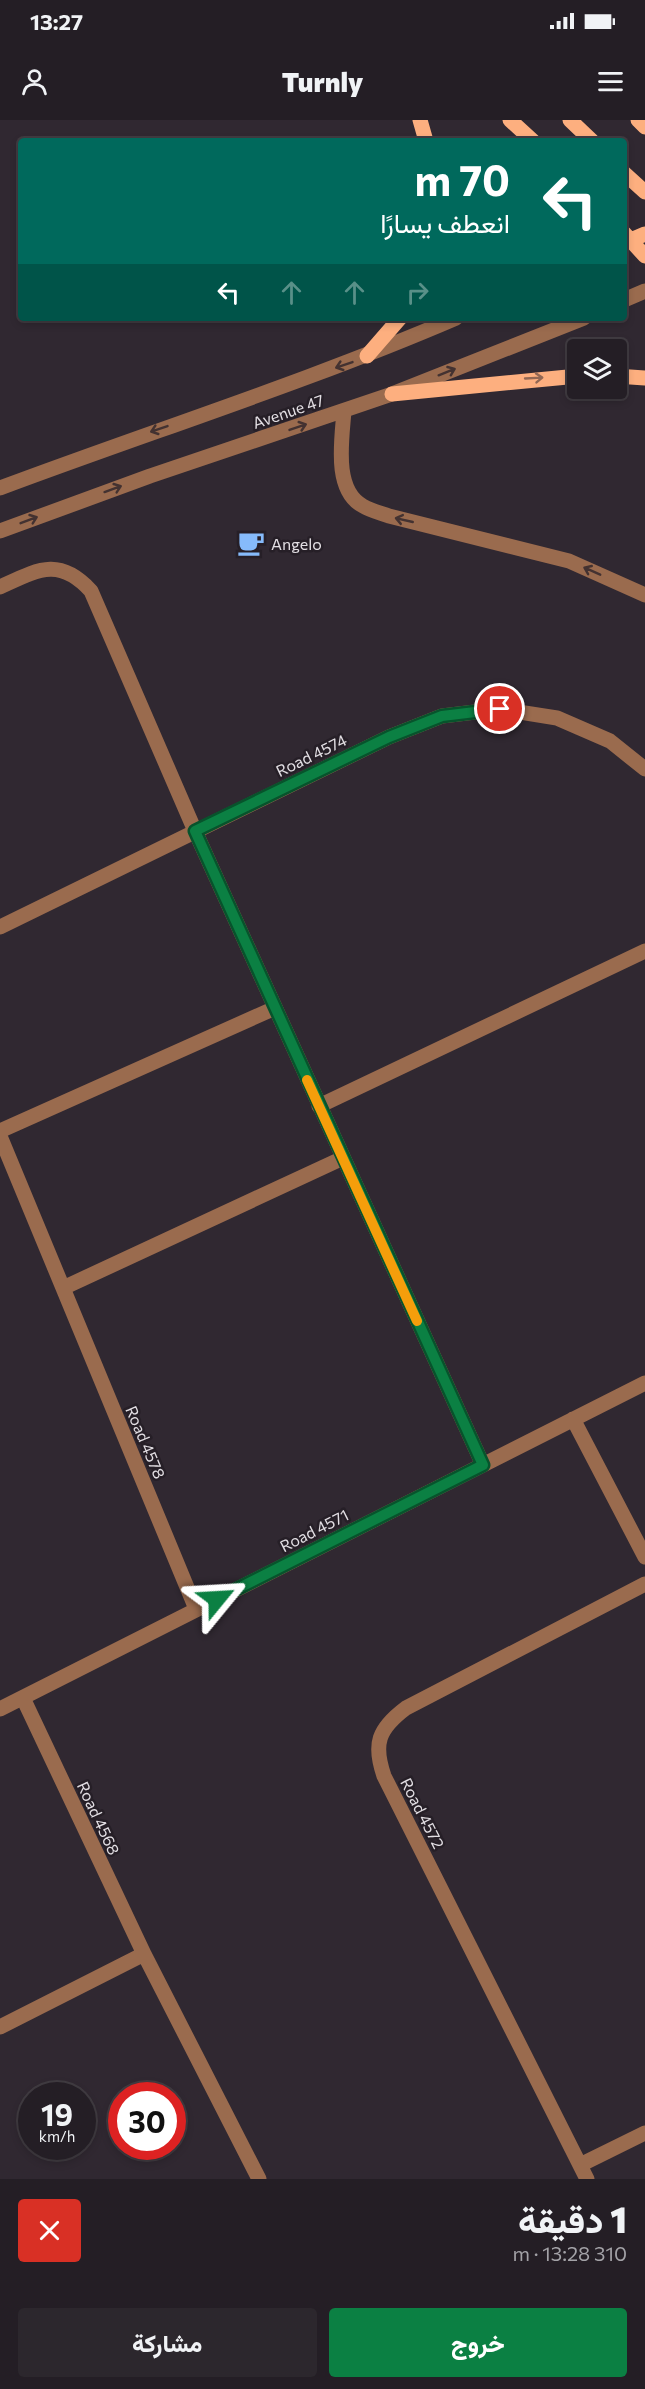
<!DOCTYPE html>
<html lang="ar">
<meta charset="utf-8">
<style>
body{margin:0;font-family:Commissioner,Vazirmatn,sans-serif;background:#2c272d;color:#f1f3f6;direction:rtl;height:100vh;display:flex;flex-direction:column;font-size:22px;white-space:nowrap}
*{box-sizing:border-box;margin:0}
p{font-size:20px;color:#a3a2a7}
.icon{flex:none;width:33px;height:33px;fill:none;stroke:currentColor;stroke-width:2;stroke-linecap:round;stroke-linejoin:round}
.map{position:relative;height:2059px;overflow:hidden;direction:ltr}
.sheet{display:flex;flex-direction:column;background:#241e25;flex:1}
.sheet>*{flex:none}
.guide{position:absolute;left:18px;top:18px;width:609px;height:183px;border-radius:6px;box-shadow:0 3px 9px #0003,0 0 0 2px #413c42;direction:rtl;background:#00695c;color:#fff;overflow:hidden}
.controls{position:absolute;left:567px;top:219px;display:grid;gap:12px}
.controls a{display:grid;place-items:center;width:60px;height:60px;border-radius:6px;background:#241e25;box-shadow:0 3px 9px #0003,0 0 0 2px #413c42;font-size:30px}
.speed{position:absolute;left:18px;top:1962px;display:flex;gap:12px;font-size:30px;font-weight:700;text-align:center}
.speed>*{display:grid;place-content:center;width:78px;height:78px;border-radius:50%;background:#241e25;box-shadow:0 3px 9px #0003,0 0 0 2px #413c42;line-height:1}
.speed small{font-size:15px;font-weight:400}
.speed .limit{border:9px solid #d22;background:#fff;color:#111}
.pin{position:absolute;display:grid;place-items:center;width:51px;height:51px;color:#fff;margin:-26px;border:3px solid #fff;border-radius:50%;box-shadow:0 2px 6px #0007}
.me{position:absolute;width:66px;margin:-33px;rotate:63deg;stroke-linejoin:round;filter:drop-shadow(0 0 4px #0008)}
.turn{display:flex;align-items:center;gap:21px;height:126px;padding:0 18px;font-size:27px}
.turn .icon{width:78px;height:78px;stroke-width:2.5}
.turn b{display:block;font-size:42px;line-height:51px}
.lanes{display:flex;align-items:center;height:57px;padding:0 18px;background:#0003;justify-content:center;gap:30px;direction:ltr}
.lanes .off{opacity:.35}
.round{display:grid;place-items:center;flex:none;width:63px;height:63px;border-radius:6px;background:#2c272d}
.headline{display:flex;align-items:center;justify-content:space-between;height:102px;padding:0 18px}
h1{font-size:36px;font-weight:800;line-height:45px}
.action{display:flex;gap:12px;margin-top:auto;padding:12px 18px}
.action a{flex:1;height:69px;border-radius:6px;background:#0b8043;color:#fff;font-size:24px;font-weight:800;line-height:69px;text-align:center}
.action a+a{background:#2c272d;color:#f1f3f6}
.status{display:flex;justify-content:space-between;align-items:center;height:42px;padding:0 30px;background:#241e25;direction:ltr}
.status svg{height:16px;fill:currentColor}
header{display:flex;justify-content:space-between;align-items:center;height:78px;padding:0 18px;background:#241e25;font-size:27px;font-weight:800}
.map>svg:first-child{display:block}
</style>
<div class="status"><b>13:27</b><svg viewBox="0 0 49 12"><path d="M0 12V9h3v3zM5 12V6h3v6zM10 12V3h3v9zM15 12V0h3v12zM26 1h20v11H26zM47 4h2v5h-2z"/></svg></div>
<header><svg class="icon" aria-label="menu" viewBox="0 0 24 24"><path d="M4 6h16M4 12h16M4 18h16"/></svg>Turnly<svg class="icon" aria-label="person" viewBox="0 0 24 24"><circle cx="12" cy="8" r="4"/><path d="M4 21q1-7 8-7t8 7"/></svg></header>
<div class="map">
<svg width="645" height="2059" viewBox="0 0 645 2059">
<rect width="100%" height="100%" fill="#302831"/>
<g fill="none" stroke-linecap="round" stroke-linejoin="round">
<path stroke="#9a6b4e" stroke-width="15" d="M624,180L645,171
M344,291C342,319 333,370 363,386C371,391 381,393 389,396L569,441L645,475
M0,368C152,311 307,262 456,198
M0,411L150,356L392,274L584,198
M0,467C37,450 59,436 91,471L195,711L483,1345
M0,807L389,617L442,596L500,589L557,598L610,621L645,649
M319,986L645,831
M0,1011L275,888
M0,1016L196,1489
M63,1168L343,1038
M573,1299L645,1437
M23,1578L144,1834L259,2059
M0,1589L645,1263
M0,1907L144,1834
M580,2045L645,2013
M587,2059L384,1656C373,1624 378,1609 406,1588L645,1464"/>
<path stroke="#fdaf7f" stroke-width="15" d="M420,0L426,21
M510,0L533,21
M570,0L592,21
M638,0L645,7
M624,53L645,72
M624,113L645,136
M631,120L645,114
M367,236L400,198
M616,256L645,258
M392,274L578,256"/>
</g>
<defs><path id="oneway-shaft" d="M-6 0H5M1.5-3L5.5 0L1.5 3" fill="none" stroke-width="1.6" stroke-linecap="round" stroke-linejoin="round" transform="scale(1.5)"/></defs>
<g stroke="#433231">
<use href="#oneway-shaft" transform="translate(344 245) rotate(161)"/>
<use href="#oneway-shaft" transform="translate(447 252) rotate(-22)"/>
<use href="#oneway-shaft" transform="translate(298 307) rotate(-19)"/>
<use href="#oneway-shaft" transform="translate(159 309) rotate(161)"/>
<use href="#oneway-shaft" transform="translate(113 369) rotate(-20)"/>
<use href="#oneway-shaft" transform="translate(29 400) rotate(-21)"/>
<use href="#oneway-shaft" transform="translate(404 400) rotate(-167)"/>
<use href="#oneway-shaft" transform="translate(592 451) rotate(-156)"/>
</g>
<use stroke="#926753" href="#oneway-shaft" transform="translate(534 258) rotate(-3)"/>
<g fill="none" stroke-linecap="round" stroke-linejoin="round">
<defs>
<path id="route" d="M217,1479L483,1345L195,711L389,617L442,596L500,589"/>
</defs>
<use href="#route" stroke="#07532c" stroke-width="15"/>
<use href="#route" stroke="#0b8043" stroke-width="10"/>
<path stroke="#f59e0b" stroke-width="10" d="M307,960L417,1201"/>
</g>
<defs>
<symbol id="cafe-bare" viewBox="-9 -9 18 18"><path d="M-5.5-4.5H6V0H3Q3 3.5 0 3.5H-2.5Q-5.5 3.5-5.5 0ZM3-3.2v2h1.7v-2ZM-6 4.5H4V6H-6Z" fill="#86bbfb" stroke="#261f27" stroke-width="2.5" paint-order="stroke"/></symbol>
</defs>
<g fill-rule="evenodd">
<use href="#cafe-bare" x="232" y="404" width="38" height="38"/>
</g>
<g text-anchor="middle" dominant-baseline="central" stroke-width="5" stroke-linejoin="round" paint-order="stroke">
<g font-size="16" fill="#e3dfe4" stroke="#261f27">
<text transform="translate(288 291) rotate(-19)">Avenue 47</text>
<text transform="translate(311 635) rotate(-26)">Road 4574</text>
<text transform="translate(146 1322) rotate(67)">Road 4578</text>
<text transform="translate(314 1410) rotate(-27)">Road 4571</text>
<text transform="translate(423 1693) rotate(63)">Road 4572</text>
<text transform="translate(99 1698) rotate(65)">Road 4568</text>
</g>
<g font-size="16" fill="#e3dfe4" stroke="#261f27" text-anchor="start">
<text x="271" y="423">Angelo</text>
</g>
</g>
</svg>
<div class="controls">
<a><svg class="icon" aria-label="layers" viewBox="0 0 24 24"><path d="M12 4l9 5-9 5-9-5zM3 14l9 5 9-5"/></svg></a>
</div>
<div class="speed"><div>19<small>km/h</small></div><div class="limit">30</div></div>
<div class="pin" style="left:500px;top:589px;background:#d93025"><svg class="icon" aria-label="arrive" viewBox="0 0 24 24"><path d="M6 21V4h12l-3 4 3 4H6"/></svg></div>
<svg class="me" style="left:217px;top:1479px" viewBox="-20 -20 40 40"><path d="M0-17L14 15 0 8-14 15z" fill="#0b8043" stroke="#fff" stroke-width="4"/></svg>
<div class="guide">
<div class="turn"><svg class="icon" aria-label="left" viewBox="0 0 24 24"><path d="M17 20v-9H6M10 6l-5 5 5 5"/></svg><div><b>70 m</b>انعطف يسارًا</div></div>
<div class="lanes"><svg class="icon" aria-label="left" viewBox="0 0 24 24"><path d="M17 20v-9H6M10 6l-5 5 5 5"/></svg><svg class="icon off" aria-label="ahead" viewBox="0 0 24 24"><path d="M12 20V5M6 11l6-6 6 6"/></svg><svg class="icon off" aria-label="ahead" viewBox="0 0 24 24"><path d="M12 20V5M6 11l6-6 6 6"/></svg><svg class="icon off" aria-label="right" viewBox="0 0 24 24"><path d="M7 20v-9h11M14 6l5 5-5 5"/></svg></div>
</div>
</div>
<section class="sheet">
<div class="headline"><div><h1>1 دقيقة</h1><p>310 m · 13:28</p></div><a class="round" style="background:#d93025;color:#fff"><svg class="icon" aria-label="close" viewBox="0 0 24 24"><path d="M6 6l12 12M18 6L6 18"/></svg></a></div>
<div class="action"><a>خروج</a><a>مشاركة</a></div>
</section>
